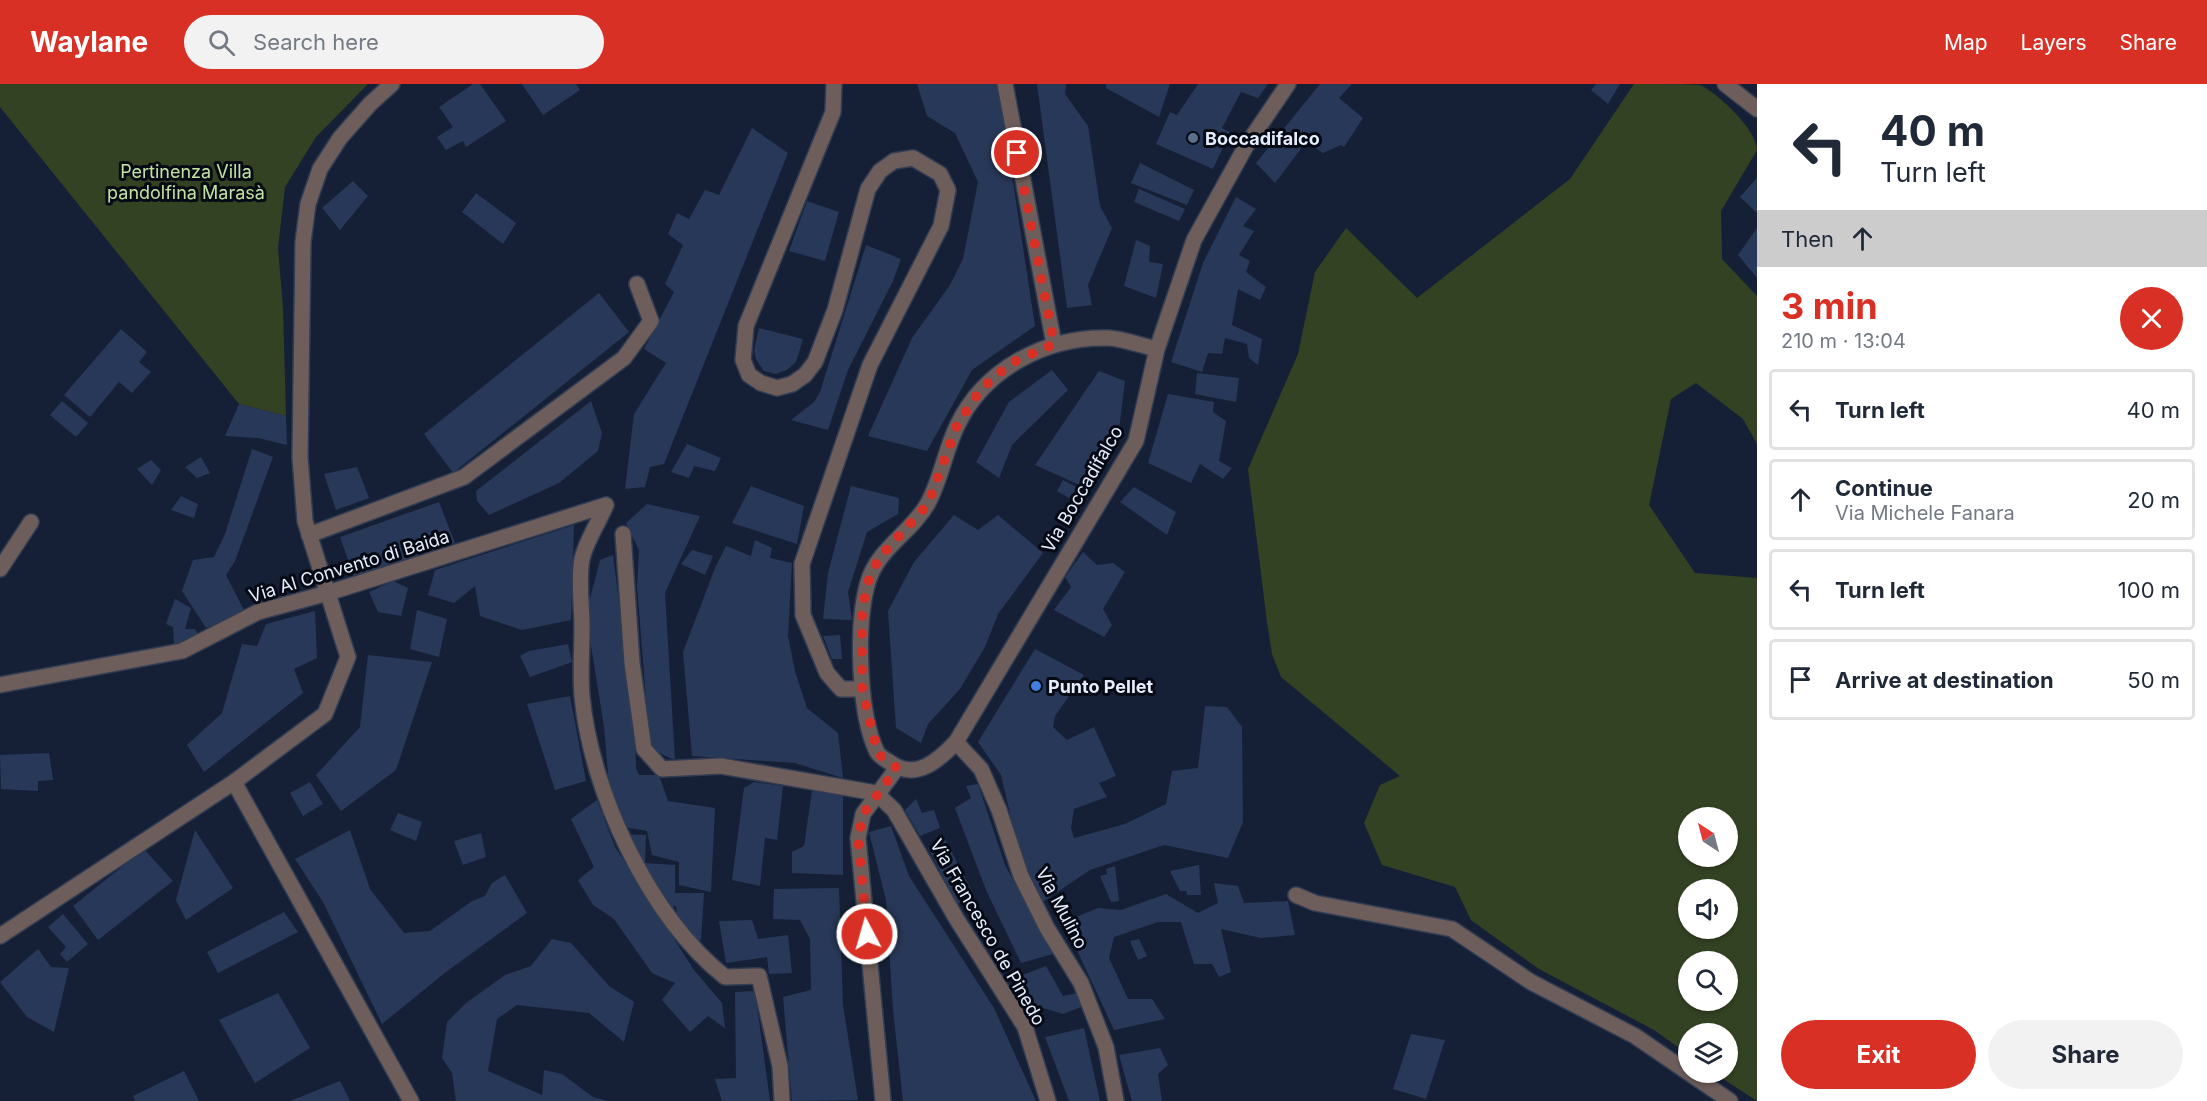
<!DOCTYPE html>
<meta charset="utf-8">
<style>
body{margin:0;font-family:Inter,sans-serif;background:#f2f2f3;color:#1f2937;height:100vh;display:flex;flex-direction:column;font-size:22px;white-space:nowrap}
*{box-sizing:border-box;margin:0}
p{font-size:20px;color:#747a83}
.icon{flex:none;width:33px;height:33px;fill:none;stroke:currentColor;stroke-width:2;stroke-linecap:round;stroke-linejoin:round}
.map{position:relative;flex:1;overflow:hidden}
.details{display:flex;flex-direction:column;background:#fff;width:450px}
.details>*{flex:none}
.guide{background:#fff;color:#1f2937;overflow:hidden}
.needle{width:39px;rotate:324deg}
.fabs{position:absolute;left:1678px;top:723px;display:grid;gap:12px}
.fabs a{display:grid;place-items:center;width:60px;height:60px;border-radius:50%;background:#fff;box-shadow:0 2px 4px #0004;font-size:30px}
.pin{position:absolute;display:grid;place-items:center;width:51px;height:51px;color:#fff;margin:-26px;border:3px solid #fff;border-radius:50%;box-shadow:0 2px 6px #0007}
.me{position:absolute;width:66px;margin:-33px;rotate:354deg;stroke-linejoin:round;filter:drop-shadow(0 0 4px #0008)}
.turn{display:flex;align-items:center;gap:21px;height:126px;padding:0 24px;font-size:27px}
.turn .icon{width:78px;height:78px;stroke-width:2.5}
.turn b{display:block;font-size:42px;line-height:51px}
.then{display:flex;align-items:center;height:57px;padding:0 24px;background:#0003;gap:12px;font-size:22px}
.round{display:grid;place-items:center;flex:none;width:63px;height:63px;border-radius:32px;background:#f2f2f3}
.headline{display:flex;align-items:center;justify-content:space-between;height:102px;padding:0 24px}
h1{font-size:36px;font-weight:700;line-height:45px;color:#d93025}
.action{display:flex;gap:12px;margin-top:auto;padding:12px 24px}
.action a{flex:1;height:69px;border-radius:36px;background:#d93025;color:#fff;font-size:24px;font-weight:700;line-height:69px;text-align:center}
.action a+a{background:#f2f2f3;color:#1f2937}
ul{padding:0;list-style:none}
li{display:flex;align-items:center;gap:18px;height:81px;margin:0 12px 9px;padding:0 12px;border:3px solid #e0e1e3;border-radius:6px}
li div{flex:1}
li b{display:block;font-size:22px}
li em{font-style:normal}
header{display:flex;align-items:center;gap:36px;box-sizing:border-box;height:84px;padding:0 30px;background:#d93025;color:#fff}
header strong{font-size:28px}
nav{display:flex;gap:33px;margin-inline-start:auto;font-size:21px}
.search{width:420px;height:54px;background:#f2f2f3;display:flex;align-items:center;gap:15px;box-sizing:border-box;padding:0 21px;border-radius:33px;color:#747a83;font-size:22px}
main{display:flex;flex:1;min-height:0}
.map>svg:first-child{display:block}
</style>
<header>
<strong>Waylane</strong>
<div class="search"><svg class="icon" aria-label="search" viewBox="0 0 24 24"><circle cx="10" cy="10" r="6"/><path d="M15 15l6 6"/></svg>Search here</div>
<nav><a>Map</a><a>Layers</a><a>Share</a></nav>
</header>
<main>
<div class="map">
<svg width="1757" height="1017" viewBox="0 0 1757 1017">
<rect width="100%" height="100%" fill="#152037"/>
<path fill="#334223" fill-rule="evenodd" d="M0,0H368L316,53L285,103L278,164L283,224L286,332L239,320L0,23Z
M1634,0C1649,0 1687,0 1700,1C1718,9 1757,46 1757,66L1721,127L1722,175L1757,212V360L1743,335L1696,299L1671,315L1649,421L1695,489L1757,494V1017L1714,989L1728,988V950H1689V971L1654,946L1539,885L1471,836L1455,803L1382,781L1364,739L1380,701L1400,692L1281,593L1272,570L1267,538L1248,385L1298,270L1315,188L1346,144L1417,214L1570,95ZM1689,734H1728V772H1689ZM1689,806H1728V844H1689ZM1689,878H1728V916H1689Z"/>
<path fill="#283858" d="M473,0H480L506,37L466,63L463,57L446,66L437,53L453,43L439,23Z
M522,0H576L580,6L543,31Z
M917,0H998L1035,242L972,286L927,367L868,352L912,254L950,201L963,175L978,98L955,49L927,32Z
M1037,0H1066L1065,10L1088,42L1100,122L1112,144L1088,201L1092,221L1067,224Z
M1106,0H1170L1159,33L1106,4Z
M1198,0H1268L1258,14L1241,8L1222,44L1230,48L1213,85L1156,60L1170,28L1177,31Z
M1320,0H1352L1339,14L1363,34L1344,63L1341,61L1323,69L1306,58L1275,99L1256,79Z
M1596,0H1620L1608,20L1591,6Z
M752,44L788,69L664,380L650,383L645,403L625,405L634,330L666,279L644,265L674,208L665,200L683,161L668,150L677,129L689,135L705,106L719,111Z
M1140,79L1194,106L1187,121L1131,99Z
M1757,94V129L1740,113Z
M353,97L368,112L340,146L322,124Z
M1139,105L1185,125L1179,137L1134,118Z
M476,109L516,139L503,160L462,128Z
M1236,113L1256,125L1243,142L1254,147L1239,171L1250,177L1246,188L1266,203L1260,216L1238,205L1232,241L1262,255L1258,281L1249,274L1247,260L1225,254L1222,270L1208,269L1202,288L1171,278L1203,179Z
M807,117L839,128L825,177L789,167Z
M1757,144V194L1738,171Z
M1136,156L1150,162L1149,178L1163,180L1156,214L1124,202Z
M866,161L901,175L893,197L848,286L828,346L791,336L814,318L820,308Z
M599,209L629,248L453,389L424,350Z
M759,244L803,255L796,278L787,286L776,290L764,287L756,276L754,266Z
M121,245L147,268L139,278L151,288L132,309L119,298L90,333L64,311Z
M1052,286L1068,306L1012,361L999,394L976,378L1009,318Z
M1099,287L1125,297L1119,346L1091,406L1035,381Z
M1197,289L1239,294L1236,318L1195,310Z
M1168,310L1214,318L1213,328L1226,337L1219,377L1232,384L1223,395L1200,380L1191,399L1148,379Z
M62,317L88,339L76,353L50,331Z
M591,317L602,349L598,367L559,399L489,431L477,417L476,407Z
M239,320L286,332L287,361L258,354L225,352Z
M687,360L721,374L715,387L694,382L689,394L671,388Z
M252,365L273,373L235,477L226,491L245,528L206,544L182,507L193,476L214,473L225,450Z
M201,373L210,389L197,394L185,383Z
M151,376L161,386L152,401L137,385Z
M357,383L369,414L336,426L324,390Z
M1063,396L1087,409L1081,421L1057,407Z
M751,402L804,422L797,460L732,439Z
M851,402L899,414L898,430L867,448L848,508L852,536L823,535L828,489Z
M1134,403L1176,428L1167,451L1120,418Z
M181,412L198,420L194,434L171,426Z
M439,418L455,459L354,493L340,453Z
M647,420L700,432L665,509L675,676L650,665L637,502L639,466L626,439Z
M954,431L978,446L998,431L1043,469L998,530L985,563L960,605L928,640L921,659L896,644L888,527L914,478Z
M574,441L571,536L522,546L480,532L475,502L454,519L428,511L435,486Z
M755,456L772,464L770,474L792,479L788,552L795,587L807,624L838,649L843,694L795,679L692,672L683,568L715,484L726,462L751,472Z
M692,466L713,472L705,491L681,480Z
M1083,468L1097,481L1113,479L1125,488L1103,525L1112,541L1104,553L1054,526L1071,503L1065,493Z
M613,471L635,645L636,685L639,691H659L668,717L715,724L711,808L679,801V778L652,771L647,747L624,743L609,700L604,643L586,530L600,476Z
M393,497L408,504L401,532L378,528L369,508Z
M175,515L191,524L185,545H195L199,552L174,561L173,543L166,540Z
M417,526L447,535L439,573L410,565Z
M315,527L317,574L294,585L303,609L204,688L187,661L222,629L242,560L257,562L266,540Z
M840,551L842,575H832L823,552Z
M568,560L572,578L530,593L520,572L529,567Z
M1035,565L1084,591L1055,632L1053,643L1067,656L1094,643L1116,692L1099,699L1107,713L1074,725L1071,744L1074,754L1125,740L1166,720L1172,687L1198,684L1205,622L1227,623L1242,643L1243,738L1228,774L1164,761L1090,786L1041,819L1017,759L1001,691L978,658Z
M368,571L432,578L396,686L341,727L316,691L360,643Z
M570,612L586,697L555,706L527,620Z
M49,669L53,696L38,697V707L1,705L0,671Z
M310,698L323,720L303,732L290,709Z
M754,698L783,702L777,756L765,754L760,802L732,796L744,704Z
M978,700L1005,781L1053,870L1021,879L986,806L955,724L971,714L966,702Z
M812,707L843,708V791L792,789V768L804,762Z
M916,715L922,729L934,726L940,744L920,752L905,726Z
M597,716L615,763L694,886L722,919L725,944L708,932L690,948L662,916L675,899L652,889L614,835L593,821L578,796L594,783L571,735Z
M398,729L422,738L416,757L390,746Z
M891,742L909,792L994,924L1036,1017H903L893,926L886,816L869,748Z
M195,746L233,804L186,836L176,816Z
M350,746L370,805L404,849L430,847L472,817L485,812L492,799L505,791L527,829L446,888L382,940L323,818L295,775Z
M481,749L486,773L463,781L454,757Z
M621,750L646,751L645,779L675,781V809H704L701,856L695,859L678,835L676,822L670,824Z
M945,755L974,811L957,820L928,764Z
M144,765L173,797L98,856L73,822Z
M1199,781L1201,811H1187L1186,807H1180L1170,787Z
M1115,782L1119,817L1111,818L1100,792L1107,790L1106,785Z
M1214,799L1238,802L1244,819L1288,817L1295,851L1261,854L1221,845L1231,888L1219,893L1212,880H1194L1181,838H1158L1114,853L1109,874L1128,915H1152L1165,935L1114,946L1064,838L1098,824L1121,826L1166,810L1198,829L1218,819Z
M839,804L843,921L858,1016L792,1017L783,913L811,906L810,855L800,836L773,835L774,805Z
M284,828L298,848L218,889L207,868Z
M63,830L88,860L67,878L60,870L66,863L48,843Z
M752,836L758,855L788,851L792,889L769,890L767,873L726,879L719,837Z
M552,855L571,859L609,902L634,918L624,958L589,929L517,921L497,935L488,987L542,1011L544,986L562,990L593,1013L608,1017H456L452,989L442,974L447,938L466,919L505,891L531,882Z
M1139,855L1147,872L1138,876L1130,857Z
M38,865L51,883L69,884L54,948L27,933L0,898Z
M1046,882L1063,912L1078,909L1084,922L1063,930L1043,924L1027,928L1015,894Z
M755,907L770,1017H722L715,995L736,994L735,908Z
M278,909L310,964L255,999L219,936Z
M1084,944L1100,1017H1069L1045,953Z
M1411,950L1445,956L1426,1015L1393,1005Z
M1160,964L1168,981L1158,990L1162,1017H1132L1119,971Z
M184,987L199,1017H135L133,1012Z
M340,997L350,1017H290Z"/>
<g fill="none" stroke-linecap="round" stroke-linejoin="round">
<defs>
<path id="minor" d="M1005,0L1054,260
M606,421C599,438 586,457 582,475C578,496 582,522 582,543C582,566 580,589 582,612C591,708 649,832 725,893L759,892L780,982L782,1017
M623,450L632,579L644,665L662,685L721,682L876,709L894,726L956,834L1025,943L1048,1017
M309,451L464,393L624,274L651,237L637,200
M0,485L31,438
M0,601L182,567L258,528L328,509L606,421
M956,658L981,685L999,726L1021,792L1047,844L1081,899L1106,963L1116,1017
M234,698L411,1017
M1296,811L1315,819L1452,845L1531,898L1635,952L1730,1017"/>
<path id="tertiary" d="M834,0L833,28L746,242L743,276L749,291L761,299L777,304L792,300L805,291L815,278L835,226L868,105L880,87L894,77L913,74L940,90L948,106L941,142L870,281L802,480L803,531L827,589L841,605H862
M1725,0L1757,25
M1157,265C1142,262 1124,255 1109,254C1046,252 984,285 957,342C945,367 941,395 928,419C912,448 878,464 868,498C856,539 858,629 877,668C880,673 886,676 891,679C916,697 939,676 956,658L1136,357L1157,265L1194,156L1246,62L1288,0
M0,852L234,698L325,630L348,573L305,437L300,373L303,158L308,120L320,85L340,54L370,20L392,0
M883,1017L858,754L863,730L897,684"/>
</defs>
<use href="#minor" stroke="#323d53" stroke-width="18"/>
<use href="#tertiary" stroke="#323d53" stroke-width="18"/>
<use href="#minor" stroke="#6e5e5b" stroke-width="15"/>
<use href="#tertiary" stroke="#6e5e5b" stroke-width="15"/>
</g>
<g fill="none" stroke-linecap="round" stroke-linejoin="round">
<path stroke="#d93025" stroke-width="10" stroke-dasharray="0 18" d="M867,850L858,754L863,730L897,684L878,670L862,605V524L869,495L879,474L928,420L957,341L981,305L1011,279L1054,260L1017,69"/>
</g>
<circle fill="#5c6f8a" stroke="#060a14" stroke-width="2" cx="1193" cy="54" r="6"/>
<circle fill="#3f7fe0" stroke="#060a14" stroke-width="2" cx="1036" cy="602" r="6"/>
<g text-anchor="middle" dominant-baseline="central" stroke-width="6" stroke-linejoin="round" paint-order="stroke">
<g font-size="18" font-weight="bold" fill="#e5eefd" stroke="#060a14" text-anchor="start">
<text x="1205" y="54">Boccadifalco</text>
<text x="1048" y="602">Punto Pellet</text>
</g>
<g font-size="18" fill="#c2e3a3" stroke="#060a14">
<text x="186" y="87">Pertinenza Villa<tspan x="186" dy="21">pandolfina Marasà</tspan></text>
</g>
<g font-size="18" fill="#e5eefd" stroke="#060a14">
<text transform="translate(1082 405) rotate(-60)">Via Boccadifalco</text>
<text transform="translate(349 482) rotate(-17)">Via Al Convento di Baida</text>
<text transform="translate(1062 824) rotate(62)">Via Mulino</text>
<text transform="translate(988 848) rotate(60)">Via Francesco de Pinedo</text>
</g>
</g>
</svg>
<div class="fabs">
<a><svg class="needle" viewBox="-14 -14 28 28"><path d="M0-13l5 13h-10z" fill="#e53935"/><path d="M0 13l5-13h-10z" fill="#747a83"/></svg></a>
<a><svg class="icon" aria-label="sound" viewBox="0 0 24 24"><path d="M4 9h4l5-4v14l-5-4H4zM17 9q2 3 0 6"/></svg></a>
<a><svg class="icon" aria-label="search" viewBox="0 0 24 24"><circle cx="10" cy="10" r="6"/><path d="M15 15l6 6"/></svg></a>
<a><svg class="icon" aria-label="layers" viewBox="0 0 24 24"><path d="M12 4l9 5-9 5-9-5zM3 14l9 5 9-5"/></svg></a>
</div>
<div class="pin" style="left:1017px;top:69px;background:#d93025"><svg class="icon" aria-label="arrive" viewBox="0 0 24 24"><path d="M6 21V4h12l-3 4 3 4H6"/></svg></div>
<svg class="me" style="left:867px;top:850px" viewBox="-20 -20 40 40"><circle r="17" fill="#d93025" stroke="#fff" stroke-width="3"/><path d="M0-11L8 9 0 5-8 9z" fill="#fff"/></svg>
</div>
<section class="details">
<div class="guide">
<div class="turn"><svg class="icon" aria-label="left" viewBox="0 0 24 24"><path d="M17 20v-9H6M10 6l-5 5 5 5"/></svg><div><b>40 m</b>Turn left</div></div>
<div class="then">Then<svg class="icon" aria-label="ahead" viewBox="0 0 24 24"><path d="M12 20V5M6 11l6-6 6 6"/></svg></div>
</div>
<div class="headline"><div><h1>3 min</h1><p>210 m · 13:04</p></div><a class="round" style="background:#d93025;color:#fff"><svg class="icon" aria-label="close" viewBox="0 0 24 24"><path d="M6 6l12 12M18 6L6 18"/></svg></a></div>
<ul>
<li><svg class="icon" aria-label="left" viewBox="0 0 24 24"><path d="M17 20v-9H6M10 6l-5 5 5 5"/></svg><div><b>Turn left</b></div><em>40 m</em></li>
<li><svg class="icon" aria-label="ahead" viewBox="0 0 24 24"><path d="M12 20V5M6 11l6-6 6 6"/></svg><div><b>Continue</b><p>Via Michele Fanara</p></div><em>20 m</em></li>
<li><svg class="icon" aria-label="left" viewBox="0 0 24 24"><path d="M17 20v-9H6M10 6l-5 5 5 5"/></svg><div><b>Turn left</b></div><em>100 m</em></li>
<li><svg class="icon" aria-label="arrive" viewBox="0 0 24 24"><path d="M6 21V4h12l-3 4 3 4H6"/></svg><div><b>Arrive at destination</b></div><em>50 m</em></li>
</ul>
<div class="action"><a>Exit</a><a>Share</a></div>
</section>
</main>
